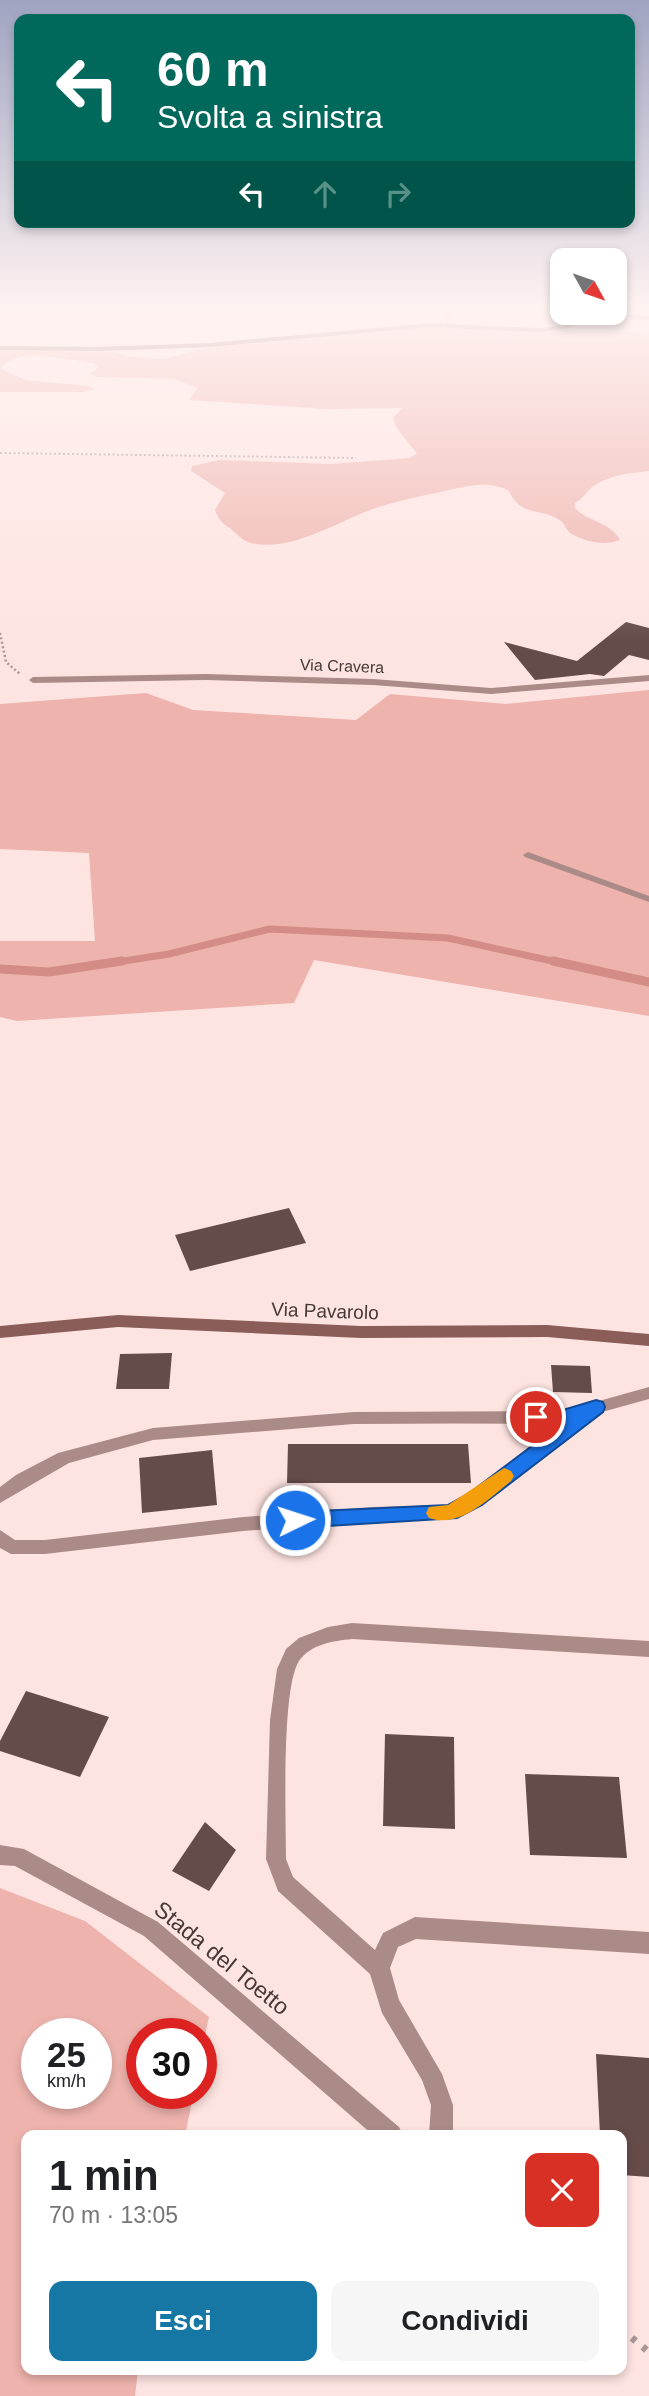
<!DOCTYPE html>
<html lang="it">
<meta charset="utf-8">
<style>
body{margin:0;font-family:Arial,sans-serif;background:#f6f6f6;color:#202124;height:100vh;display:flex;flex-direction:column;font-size:26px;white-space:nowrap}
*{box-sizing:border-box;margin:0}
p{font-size:23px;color:#757577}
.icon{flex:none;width:38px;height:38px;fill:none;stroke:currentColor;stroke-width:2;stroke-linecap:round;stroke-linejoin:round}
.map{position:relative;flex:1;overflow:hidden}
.sheet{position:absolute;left:21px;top:2130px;width:606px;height:245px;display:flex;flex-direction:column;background:#fff;border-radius:14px;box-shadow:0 4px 10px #0003}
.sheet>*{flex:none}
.hud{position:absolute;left:14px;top:14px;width:621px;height:214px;border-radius:14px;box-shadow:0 4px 10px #0003;background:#00695c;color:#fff;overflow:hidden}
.needle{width:46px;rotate:130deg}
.buttons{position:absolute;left:550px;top:248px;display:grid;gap:14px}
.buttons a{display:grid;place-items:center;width:77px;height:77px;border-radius:14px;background:#fff;box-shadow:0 4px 10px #0003;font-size:35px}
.speed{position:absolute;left:21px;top:2018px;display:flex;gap:14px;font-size:35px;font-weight:700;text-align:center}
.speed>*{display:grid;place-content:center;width:91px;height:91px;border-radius:50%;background:#fff;box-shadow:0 4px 10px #0003;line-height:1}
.speed small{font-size:18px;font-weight:400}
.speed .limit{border:10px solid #d22;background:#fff;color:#111}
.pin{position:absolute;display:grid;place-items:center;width:60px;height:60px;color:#fff;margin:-30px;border:4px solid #fff;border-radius:50%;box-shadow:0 2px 7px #0007}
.me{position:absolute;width:77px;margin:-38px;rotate:86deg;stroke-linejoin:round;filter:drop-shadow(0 0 5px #0008)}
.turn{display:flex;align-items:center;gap:24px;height:147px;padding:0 28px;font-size:32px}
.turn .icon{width:91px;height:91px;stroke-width:2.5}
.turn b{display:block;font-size:49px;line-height:60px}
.lanes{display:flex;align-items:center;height:66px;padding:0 28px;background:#0003;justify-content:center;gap:35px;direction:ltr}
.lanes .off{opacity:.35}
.round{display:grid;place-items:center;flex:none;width:74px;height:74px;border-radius:14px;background:#f6f6f6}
.headline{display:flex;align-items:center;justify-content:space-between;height:119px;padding:0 28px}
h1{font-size:42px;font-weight:700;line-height:52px}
.button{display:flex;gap:14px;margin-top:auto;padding:14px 28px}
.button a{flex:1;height:80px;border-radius:14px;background:#1777a4;color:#fff;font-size:28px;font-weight:700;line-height:80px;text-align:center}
.button a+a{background:#f6f6f6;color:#202124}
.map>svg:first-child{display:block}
</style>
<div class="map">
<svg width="649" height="2396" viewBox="0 0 649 2396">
<rect width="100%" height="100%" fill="#fee4e1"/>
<path fill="#eeb3ad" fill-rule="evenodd" d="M441,326C511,331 580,329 649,334V471C630,473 608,475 592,487C586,492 584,498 575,503V508C588,522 611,522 620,540C605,546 586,542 572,534C566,531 565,524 561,521C542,507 521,518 509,491C491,481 473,485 453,489C423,496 394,501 365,512C333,525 284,554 248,542C242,540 236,533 231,529C222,523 219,520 215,510L225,493L191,471L192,466L219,460L332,464L409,458L417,454L396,427L393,418L402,408L328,409L189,400L198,388L173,379L96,377L90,374L99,367L93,363C65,360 23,345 0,368L25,380L89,386L94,389L84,392H0V350L116,352L125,356L163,359L206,348Z
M649,690V1016L314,960L294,1003L17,1021L0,1017V941H95L89,853L0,849V704L146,693L193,710L356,720L390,694L506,704Z
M0,1888L85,1921L209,2017L201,2054V2034H142V2093H194L185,2135H26V2370H138L135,2396H0ZM37,2034H96V2093H37Z"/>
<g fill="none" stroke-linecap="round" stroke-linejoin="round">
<path stroke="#d38d86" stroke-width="7" d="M111,963L169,954L270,929L448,938L561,963"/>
<path stroke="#d38d86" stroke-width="9" d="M553,961L649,982
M0,969L49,972L122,961"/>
</g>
<path fill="#654c49" d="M626,622L649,628V660L629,655L604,676L590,674L535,680L504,642L577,661Z
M289,1208L306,1243L190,1271L175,1235Z
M172,1353L169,1389H116L120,1354Z
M551,1365L590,1366L592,1393L553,1392Z
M288,1444H468L471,1483H287Z
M212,1450L217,1505L142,1513L139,1458Z
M26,1691L109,1717L80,1777L0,1751V1741Z
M385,1734L454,1737L455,1829L383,1826Z
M525,1774L619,1777L627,1858L530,1855Z
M205,1822L236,1850L209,1891L172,1871Z
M596,2054L649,2058V2177L621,2175V2135H600Z"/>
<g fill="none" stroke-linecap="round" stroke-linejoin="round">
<path stroke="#aa9694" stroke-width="2" stroke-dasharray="2 2.5" stroke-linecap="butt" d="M0,453L356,458"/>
<path stroke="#aa9694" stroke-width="2.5" stroke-dasharray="2 2.5" stroke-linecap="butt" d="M0,633L6,662L20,674"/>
<path stroke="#aa9694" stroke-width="7" stroke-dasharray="5 9" stroke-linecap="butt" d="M621,2329L649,2352"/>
<path fill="#ab8b88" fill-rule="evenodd" d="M528,852L649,896V902L525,857L523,855Z"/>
<path fill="#ab8b88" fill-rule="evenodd" d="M429,307H435L450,316V326L445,325V318Z
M206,674L373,679L491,688L649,675V681L491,694L373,685L206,680L33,683L29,680L33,677Z
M649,1387V1399L595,1414L593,1418L481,1504L450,1519L373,1521L243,1531L45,1554H11L0,1548V1530L15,1540H45L243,1517L373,1507L448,1505L469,1494L563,1423L354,1424L153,1440L69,1463L0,1503V1487L16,1475L58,1453L153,1428L354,1412L563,1411Z
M352,1623L649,1641V1657L352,1639C333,1641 311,1644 299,1661C281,1689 286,1821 286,1859L293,1877L375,1950L383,1933L415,1917L649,1932V1954L416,1939L398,1947L390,1968L399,2000L442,2074L453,2105V2135H429L431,2105L422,2080L382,2013L370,1974L278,1891L266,1859L270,1720L277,1669L286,1649L299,1638L328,1627Z
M0,1845L24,1849L158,1922L399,2127L403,2135H373L144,1936L15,1866L0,1865Z"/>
<path fill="#8a5d59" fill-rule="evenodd" d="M593,313L649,316V320L600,314L568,328L538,332L429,327L211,347L97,351L0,350V346L97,347L211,343L429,323L538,328L565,325Z
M118,1315L361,1326L547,1325L649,1334V1346L547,1337L361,1338L118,1327L0,1338V1326Z"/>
</g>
<linearGradient id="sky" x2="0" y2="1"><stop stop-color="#9fa4c1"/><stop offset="0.48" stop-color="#fff3f2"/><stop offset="1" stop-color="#fff3f2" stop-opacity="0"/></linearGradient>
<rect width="649" height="642" fill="url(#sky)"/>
<path fill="#1a73e8" stroke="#114b97" stroke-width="2" d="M596,1400L603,1402L605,1407L603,1412L482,1505L457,1518L295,1528L288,1526L285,1520L288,1514L295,1512L448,1505L468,1494L561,1424L530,1422L527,1417L530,1412L563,1410Z"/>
<path fill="#f59e0b" d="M504,1468L511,1471L514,1476L511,1481C489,1499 459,1529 429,1518L426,1513L429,1507L448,1505Z"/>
<g text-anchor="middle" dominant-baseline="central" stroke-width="7" stroke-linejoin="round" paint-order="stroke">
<g font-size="16" fill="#453837" stroke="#fee4e1">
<text transform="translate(342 666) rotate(2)">Via Cravera</text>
</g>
<g font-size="19" fill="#453837" stroke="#fee4e1">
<text transform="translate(325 1311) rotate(2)">Via Pavarolo</text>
</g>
<g font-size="23" fill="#453837" stroke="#fee4e1">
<text transform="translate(222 1958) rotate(39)">Stada del Toetto</text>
</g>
</g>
</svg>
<div class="buttons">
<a><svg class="needle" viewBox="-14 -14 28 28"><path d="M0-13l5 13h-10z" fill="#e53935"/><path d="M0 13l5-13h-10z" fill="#757577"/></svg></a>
</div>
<div class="speed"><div>25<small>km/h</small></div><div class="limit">30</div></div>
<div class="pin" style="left:536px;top:1417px;background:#d93025"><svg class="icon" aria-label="arrive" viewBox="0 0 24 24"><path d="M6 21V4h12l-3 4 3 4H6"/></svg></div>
<svg class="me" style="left:295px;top:1520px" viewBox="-20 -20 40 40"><circle r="17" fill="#1a73e8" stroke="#fff" stroke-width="3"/><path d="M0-11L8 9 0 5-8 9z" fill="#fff"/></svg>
<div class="hud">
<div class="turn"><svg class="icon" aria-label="left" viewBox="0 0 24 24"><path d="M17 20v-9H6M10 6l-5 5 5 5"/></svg><div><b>60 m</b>Svolta a sinistra</div></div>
<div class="lanes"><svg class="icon" aria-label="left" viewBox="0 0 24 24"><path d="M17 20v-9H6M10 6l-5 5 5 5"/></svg><svg class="icon off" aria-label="ahead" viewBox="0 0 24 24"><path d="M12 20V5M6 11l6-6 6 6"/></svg><svg class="icon off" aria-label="right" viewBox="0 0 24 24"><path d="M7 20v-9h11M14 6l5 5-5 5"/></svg></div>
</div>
<section class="sheet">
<div class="headline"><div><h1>1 min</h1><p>70 m · 13:05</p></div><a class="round" style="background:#d93025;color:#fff"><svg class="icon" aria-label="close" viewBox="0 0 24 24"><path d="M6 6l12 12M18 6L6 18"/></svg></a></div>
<div class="button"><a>Esci</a><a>Condividi</a></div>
</section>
</div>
